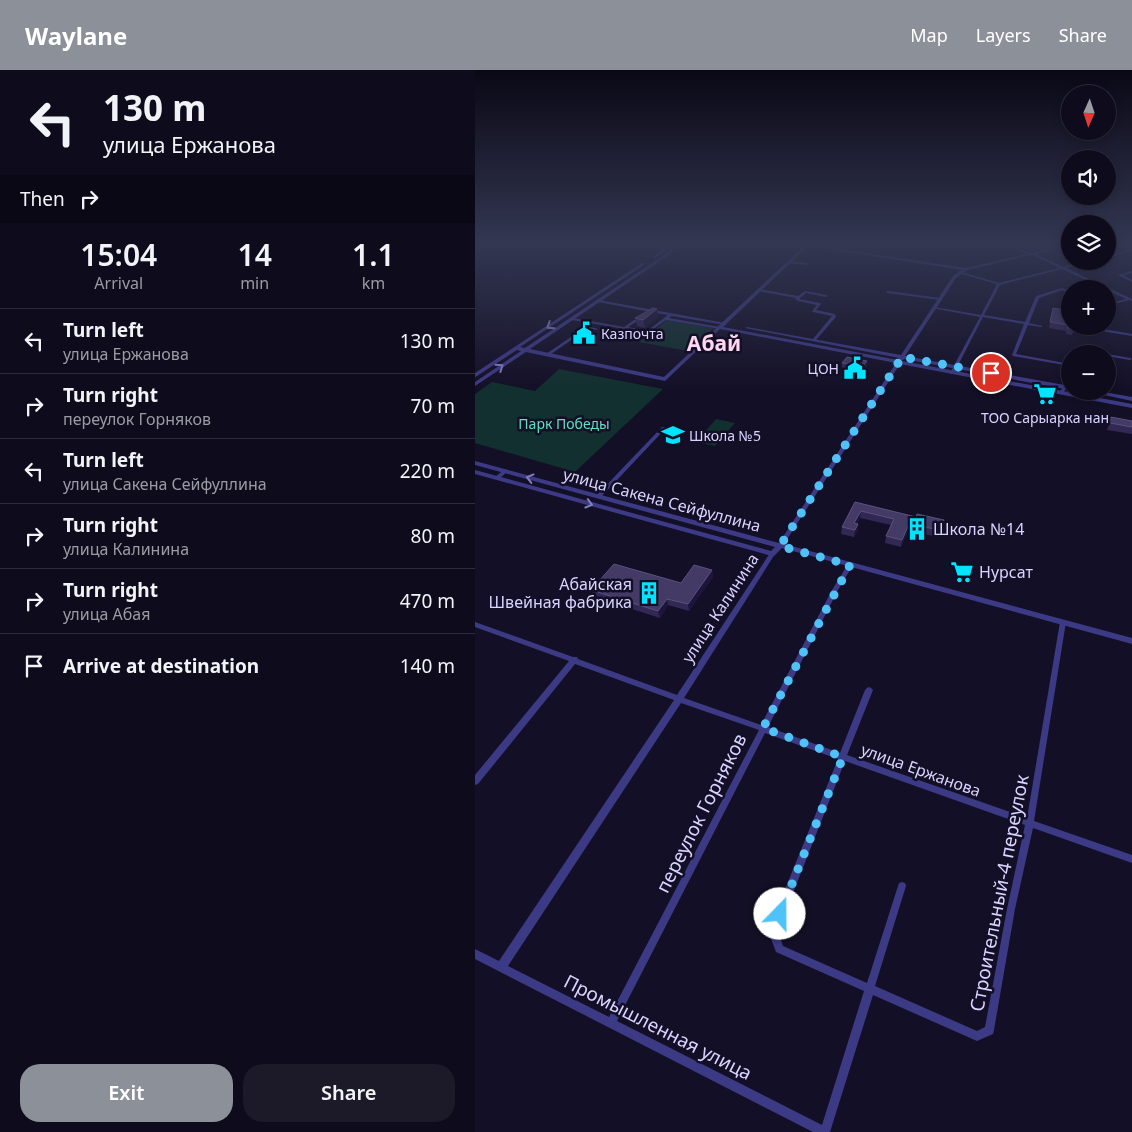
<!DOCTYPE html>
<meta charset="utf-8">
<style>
body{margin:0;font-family:"Noto Sans",sans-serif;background:#1c1929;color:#f1f3f6;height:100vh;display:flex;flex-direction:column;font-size:19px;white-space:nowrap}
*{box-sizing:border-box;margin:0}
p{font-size:16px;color:#9b9ba3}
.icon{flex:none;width:28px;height:28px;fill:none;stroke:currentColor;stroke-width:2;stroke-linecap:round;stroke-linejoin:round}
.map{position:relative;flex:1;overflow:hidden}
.details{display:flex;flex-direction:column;background:#0e0b1c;width:475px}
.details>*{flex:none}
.hud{background:#0e0b1c;color:#f1f3f6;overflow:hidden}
.needle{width:32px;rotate:183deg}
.buttons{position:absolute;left:586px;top:15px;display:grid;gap:10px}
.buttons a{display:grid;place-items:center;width:55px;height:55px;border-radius:50%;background:#0e0b1c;box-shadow:0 2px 8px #0003,0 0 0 1px #2e2b3b;font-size:25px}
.pin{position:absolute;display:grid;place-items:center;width:42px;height:42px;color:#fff;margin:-21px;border:2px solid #fff;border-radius:50%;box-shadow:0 1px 5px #0007}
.me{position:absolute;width:55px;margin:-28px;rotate:22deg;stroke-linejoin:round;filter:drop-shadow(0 0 4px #0008)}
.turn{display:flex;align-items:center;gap:18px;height:105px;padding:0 20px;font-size:22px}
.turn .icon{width:65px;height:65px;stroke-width:2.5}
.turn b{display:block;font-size:35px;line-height:42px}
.then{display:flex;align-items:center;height:48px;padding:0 20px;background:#0003;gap:10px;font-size:19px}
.eta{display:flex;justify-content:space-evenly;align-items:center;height:85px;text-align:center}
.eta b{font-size:30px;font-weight:600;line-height:35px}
.cta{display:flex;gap:10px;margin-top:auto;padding:10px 20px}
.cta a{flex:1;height:58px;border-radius:20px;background:#8c9099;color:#fff;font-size:20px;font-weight:600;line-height:58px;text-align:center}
.cta a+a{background:#1c1929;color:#f1f3f6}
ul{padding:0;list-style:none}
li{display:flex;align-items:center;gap:15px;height:65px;padding:0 20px;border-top:1px solid #2e2b3b}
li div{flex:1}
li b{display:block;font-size:19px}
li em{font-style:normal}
header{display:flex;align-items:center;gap:30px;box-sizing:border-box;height:70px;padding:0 25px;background:#8c9099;color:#fff}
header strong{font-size:24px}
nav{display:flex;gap:28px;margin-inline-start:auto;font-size:18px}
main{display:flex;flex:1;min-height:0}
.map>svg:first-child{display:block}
</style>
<header>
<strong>Waylane</strong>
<nav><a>Map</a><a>Layers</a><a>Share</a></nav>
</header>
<main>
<section class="details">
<div class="hud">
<div class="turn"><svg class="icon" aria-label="left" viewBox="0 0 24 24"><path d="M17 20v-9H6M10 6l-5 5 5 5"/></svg><div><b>130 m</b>улица Ержанова</div></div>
<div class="then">Then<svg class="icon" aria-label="right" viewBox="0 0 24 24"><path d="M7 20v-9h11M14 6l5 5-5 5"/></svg></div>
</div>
<div class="eta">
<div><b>15:04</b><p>Arrival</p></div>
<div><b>14</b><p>min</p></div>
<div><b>1.1</b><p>km</p></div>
</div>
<ul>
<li><svg class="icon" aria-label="left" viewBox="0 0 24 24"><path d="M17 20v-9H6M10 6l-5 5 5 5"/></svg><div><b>Turn left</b><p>улица Ержанова</p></div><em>130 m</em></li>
<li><svg class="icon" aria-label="right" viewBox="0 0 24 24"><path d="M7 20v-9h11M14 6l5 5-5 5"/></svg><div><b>Turn right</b><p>переулок Горняков</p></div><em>70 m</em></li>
<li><svg class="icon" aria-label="left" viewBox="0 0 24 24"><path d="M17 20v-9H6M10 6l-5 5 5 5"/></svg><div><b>Turn left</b><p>улица Сакена Сейфуллина</p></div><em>220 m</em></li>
<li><svg class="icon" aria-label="right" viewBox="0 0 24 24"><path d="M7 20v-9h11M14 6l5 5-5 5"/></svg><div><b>Turn right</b><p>улица Калинина</p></div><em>80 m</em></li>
<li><svg class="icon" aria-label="right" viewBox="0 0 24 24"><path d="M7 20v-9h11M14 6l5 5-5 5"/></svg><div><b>Turn right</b><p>улица Абая</p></div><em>470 m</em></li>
<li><svg class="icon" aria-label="arrive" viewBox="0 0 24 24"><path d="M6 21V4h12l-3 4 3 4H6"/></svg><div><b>Arrive at destination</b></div><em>140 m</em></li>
</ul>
<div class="cta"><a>Exit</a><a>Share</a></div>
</section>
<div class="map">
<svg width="657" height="1062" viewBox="0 0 657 1062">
<rect width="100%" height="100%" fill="#130f26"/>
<path fill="#12302f" d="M192,250L239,258L213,281L164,272Z
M84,299L188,319L100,402L0,373V324L17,312L60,321Z
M241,349L260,353L240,376L221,372Z"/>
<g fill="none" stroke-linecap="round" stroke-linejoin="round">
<path fill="#3d3a85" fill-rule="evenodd" d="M534,175L556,184L559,183L588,197L610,191H616L591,198L657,229V231L654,230L632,236V234L651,229L632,220V219H630L587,199L525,215L509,245L550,252L561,226L587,218L595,221V223L587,220L564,228L554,253L568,256L566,257L553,255L541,284L595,294V296L538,286L537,285L549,254L508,247L479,303L476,304L475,303L505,247L457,238L459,237L506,245L522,214L483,203V201L524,213L585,198L556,184L554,185L534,177Z
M657,179V181L632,188V186Z
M313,191L332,193L334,194L332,195L312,193L311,192Z
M657,201V203L648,205L657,210V212L643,205Z
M284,219L323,226L330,221L352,225V227H351L331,223L324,229L345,233L346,234L341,240L360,244L361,247L340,271H338V269L357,246L338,242L337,241L342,235L323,231L320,229L321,228L283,221V219Z
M413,221L465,228L467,229L465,230L412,223L411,222Z
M124,230L250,253L252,254L250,255L197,246L194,248L245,257L247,258L245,259L191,250L173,263L97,250L96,249L98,248L149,257L159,250L167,249L169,250L168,251L161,252L153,257L172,261L193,245L180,243L176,245L174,244L176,242L123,232V230Z
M112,256L123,259L121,260L114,258L73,286H71V284Z
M622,256H626L628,259L657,264V266L626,261Z
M614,283H625L627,284H612Z
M632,284L655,288L657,289L655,290L632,286Z
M594,297H595C595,307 593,315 588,324H584V323L588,317Z
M187,357H191V358L126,427H122V425Z
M30,399L33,401L32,402L24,409H20V407Z
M297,482L300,484L209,628L286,655L357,520L373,494H377L378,495L363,520L293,657L365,683L390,620L392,618L394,617L396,618L398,620L372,685L552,748L585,552L586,550H590L591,552L559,751L657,785V793L558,758L540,839L519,960L518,964L502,971L398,925L355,1062H338L0,889V879L24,891L199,630L100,594L3,714L0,715V705L94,591L0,557V552L98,587H102L103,589L202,625L295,483ZM206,633L284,660L134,947L33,896ZM290,663L363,689L293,861L301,882L389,921L347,1055L142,951ZM370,691L550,755L532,839L510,957L502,961L400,916L431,816L430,813L427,812L424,813L423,816L392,913L308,876L303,861Z"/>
<path fill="#3d3a85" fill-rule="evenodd" d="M196,172H200L181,188H179V186Z
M204,172H208L191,187L55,279L189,307L331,174L491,198L595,174V176L492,200L481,208L430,286L595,316V320L429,289L427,291L657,334V338L425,294L309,474L657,568V574L307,478L299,486H297L0,404V400L296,481L300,477L0,395V391L304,473L421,293L245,259L190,311L51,282L0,316V312L46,281L42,280L2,306L0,307V303L167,193H169V195L45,277L50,278L189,185ZM333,176L487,200L478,206L426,285L272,257L270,258L424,288L423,290L248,257Z
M611,321H623L657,327V331Z"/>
</g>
<path fill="#312854" d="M578,238L600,256L597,265L591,264V261L574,258Z
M182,239L183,247L170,258L162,256L160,248Z
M367,293L392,297L387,303L367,299Z
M636,347L657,351V364L632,360Z
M380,432L441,447L469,450L468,457L464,467L433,461L426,477L410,473L411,466L416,455L385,448L382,454L383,461L379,467L366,464L367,457Z
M237,500L238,507L214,541L193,535L185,548L119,527L116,520L206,513Z"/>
<path fill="#1d163a" d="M182,239L183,247L170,258L168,250Z
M392,291V297L387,303V297Z
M386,441L385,448L379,460V453Z
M469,450L468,457L464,467L465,460Z
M383,454V461L379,467L380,460Z
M434,454L433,461L426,477L427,470Z
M237,500L238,507L214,541L213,534Z
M192,529L193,535L185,548L183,541Z"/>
<path fill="#433a66" stroke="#5a527e" d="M178,238L182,239L168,250L160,248Z
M578,238L595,241V256H600L599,259L592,258L593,255L575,252Z
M372,287L392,291L387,297L367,293Z
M636,347L657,351V357L635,353Z
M380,432L441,447L442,444L469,450L465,460L434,454L427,470L411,466L419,449L386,441L379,453L383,454L380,460L367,457Z
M139,494L206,513L219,495L237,500L213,534L192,529L183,541L116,520Z"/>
<defs><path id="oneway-chevron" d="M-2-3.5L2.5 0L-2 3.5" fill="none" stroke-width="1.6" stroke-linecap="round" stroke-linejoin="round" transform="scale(1.25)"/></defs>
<g stroke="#837fbc">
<use href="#oneway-chevron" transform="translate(75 256) rotate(147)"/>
<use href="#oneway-chevron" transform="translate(25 297) rotate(-34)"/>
<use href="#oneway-chevron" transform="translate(55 408) rotate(-165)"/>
<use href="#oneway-chevron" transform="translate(114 434) rotate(16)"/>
</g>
<linearGradient id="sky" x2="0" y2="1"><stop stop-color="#0a0815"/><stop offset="0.54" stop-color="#333752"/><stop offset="1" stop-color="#333752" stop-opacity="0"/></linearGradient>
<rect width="657" height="321" fill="url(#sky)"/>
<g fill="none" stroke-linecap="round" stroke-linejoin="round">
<path stroke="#4fc3f7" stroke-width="9" stroke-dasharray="0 16.2" d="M305,844L368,687L288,658L375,495L305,476L427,287L516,303"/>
</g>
<defs>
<symbol id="civic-bare" viewBox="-9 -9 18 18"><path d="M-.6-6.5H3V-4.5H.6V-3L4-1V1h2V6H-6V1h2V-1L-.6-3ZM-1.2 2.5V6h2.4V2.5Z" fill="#00e5ff" stroke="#130f26" stroke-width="2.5" paint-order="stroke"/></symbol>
<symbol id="supermarket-bare" viewBox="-9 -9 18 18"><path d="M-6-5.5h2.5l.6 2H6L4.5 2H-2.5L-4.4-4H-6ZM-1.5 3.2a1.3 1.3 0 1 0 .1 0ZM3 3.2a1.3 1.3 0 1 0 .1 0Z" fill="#00e5ff" stroke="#130f26" stroke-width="2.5" paint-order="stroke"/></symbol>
<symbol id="school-bare" viewBox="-9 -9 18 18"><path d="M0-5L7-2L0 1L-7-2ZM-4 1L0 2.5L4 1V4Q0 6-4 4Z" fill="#00e5ff" stroke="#130f26" stroke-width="2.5" paint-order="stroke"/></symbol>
<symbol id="building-bare" viewBox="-9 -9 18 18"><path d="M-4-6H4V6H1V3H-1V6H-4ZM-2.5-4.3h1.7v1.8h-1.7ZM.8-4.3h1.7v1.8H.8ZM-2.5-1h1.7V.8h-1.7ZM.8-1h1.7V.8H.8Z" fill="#00e5ff" stroke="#130f26" stroke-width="2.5" paint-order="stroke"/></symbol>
</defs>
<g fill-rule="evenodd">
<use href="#civic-bare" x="93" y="247" width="32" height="32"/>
<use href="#civic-bare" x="364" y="282" width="32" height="32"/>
<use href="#supermarket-bare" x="554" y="308" width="32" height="32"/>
<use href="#school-bare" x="182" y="349" width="32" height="32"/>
<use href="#building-bare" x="426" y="443" width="32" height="32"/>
<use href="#supermarket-bare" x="471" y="486" width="32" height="32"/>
<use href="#building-bare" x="158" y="507" width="32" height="32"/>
</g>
<g text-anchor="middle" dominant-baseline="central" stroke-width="5" stroke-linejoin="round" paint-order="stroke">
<g font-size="14" fill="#d9d4ff" stroke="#130f26" text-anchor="start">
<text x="126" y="263">Казпочта</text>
<text x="364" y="298" text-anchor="end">ЦОН</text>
<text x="570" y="347" text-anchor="middle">ТОО Сарыарка нан</text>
<text x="214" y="365">Школа №5</text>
</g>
<g font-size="14" fill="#5fe0c0" stroke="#130f26">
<text x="89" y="353">Парк Победы</text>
</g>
<g font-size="16" fill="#d9d4ff" stroke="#130f26">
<text transform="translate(187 430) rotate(15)">улица Сакена Сейфуллина</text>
<text transform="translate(245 538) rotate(-57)">улица Калинина</text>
<text transform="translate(446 700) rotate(20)">улица Ержанова</text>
</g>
<g font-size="16" fill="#d9d4ff" stroke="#130f26" text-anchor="start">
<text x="458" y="459">Школа №14</text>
<text x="504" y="502">Нурсат</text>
<text x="157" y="514" text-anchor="end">Абайская<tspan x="157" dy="18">Швейная фабрика</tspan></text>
</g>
<g font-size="19" fill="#d9d4ff" stroke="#130f26">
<text transform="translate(226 743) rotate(-63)">переулок Горняков</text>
<text transform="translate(524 823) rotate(-79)">Строительный-4 переулок</text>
<text transform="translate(183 957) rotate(27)">Промышленная улица</text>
</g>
<g font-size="21" font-weight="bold" fill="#ffd6f0" stroke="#130f26">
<text x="239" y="273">Абай</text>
</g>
</g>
</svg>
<div class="buttons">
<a><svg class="needle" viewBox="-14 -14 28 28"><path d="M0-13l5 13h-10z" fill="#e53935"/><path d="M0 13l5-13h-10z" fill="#9b9ba3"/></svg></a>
<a><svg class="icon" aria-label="sound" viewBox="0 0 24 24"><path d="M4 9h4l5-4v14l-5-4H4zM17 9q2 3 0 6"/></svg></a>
<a><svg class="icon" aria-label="layers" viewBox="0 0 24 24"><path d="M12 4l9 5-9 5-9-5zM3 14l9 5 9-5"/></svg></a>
<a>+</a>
<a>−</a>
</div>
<div class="pin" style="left:516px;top:303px;background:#d93025"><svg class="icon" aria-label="arrive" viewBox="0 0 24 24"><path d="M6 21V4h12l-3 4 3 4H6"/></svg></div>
<svg class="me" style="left:305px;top:844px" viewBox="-20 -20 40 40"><circle r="19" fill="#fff"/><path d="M0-13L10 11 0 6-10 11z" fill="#4fc3f7"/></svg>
</div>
</main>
